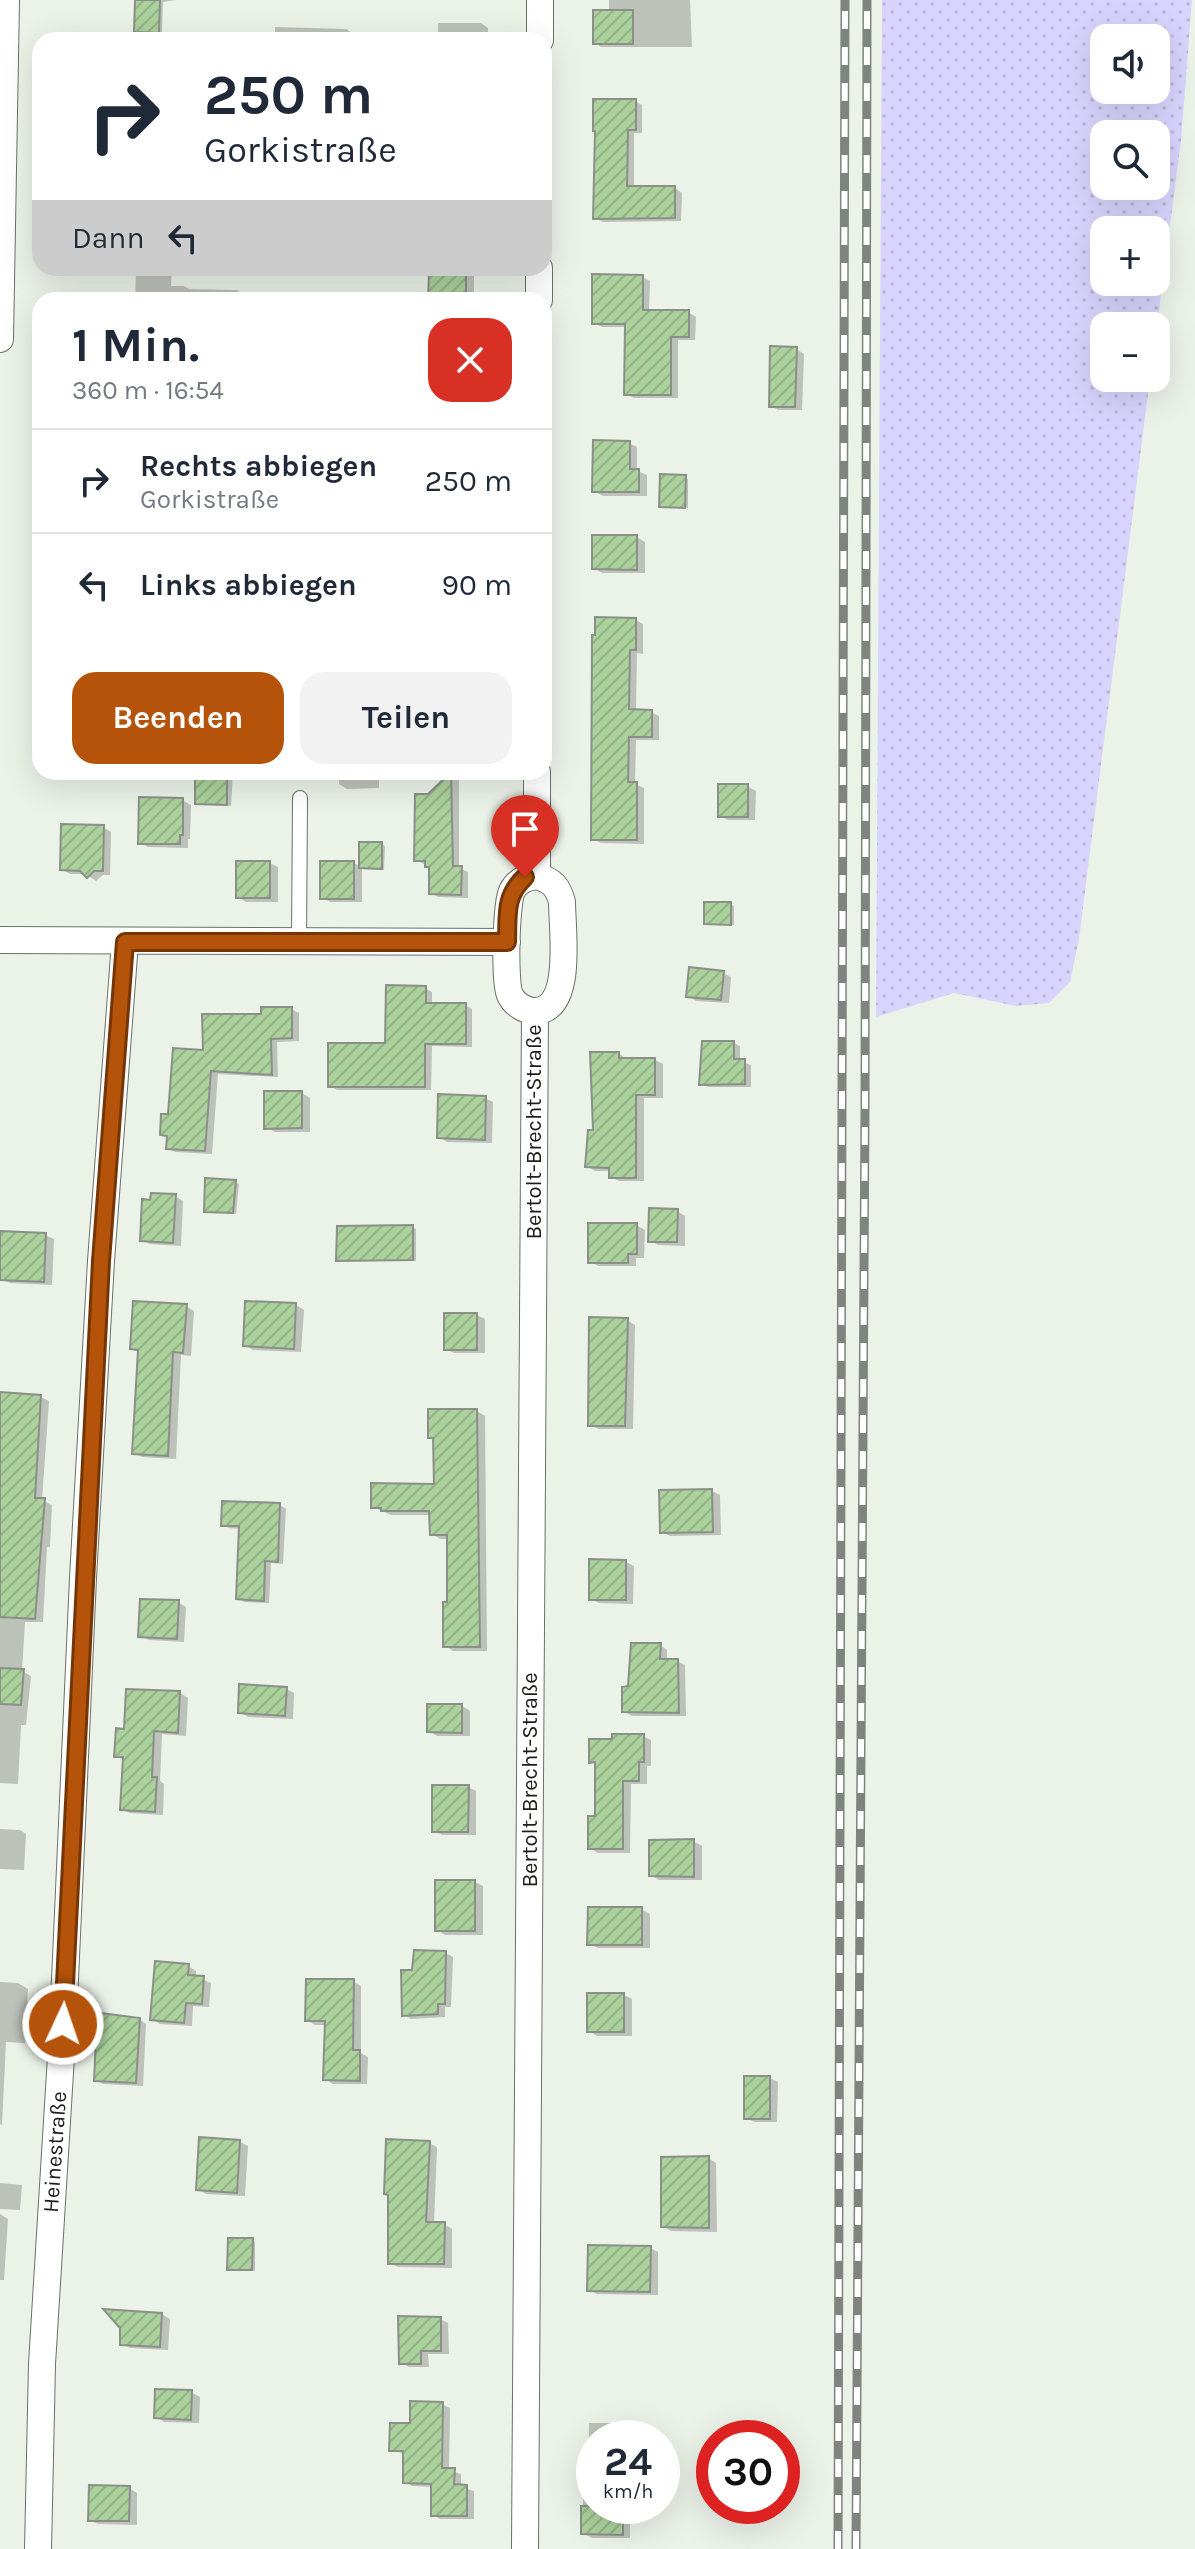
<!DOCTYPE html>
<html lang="de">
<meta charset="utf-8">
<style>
body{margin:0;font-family:Karla,sans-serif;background:#f2f2f3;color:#1f2937;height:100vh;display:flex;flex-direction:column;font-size:30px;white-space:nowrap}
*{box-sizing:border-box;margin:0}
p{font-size:26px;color:#747a83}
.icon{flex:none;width:44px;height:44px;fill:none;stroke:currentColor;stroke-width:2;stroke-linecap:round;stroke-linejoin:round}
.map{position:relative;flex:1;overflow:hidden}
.drawer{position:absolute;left:32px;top:292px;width:520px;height:488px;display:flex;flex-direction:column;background:#fff;border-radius:24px;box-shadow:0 8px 32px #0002}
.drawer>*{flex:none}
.top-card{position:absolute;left:32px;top:32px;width:520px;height:244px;border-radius:24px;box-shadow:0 8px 32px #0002;background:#fff;color:#1f2937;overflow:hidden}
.controls{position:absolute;left:1090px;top:24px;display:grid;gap:16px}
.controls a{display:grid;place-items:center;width:80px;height:80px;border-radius:16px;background:#fff;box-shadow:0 8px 32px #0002;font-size:40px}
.speed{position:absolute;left:576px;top:2420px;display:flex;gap:16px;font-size:40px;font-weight:700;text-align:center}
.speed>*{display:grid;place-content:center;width:104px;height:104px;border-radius:50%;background:#fff;box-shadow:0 8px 32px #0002;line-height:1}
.speed small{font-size:20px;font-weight:400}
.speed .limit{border:12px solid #d22;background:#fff;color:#111}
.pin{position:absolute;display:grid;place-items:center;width:68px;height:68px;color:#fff;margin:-82px -34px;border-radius:50% 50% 50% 0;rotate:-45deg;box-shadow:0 0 8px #0007}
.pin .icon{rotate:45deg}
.me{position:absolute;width:88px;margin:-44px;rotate:3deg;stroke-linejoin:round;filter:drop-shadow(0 0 6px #0008)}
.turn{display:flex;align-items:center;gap:28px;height:168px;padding:0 40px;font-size:36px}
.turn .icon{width:104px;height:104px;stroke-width:2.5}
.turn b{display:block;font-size:56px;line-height:68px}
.then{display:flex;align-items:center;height:76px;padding:0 40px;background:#0003;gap:16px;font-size:30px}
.round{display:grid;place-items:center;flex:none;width:84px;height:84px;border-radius:24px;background:#f2f2f3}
.overview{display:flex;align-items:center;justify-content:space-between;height:136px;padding:0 40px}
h1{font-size:48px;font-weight:700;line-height:60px}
.primary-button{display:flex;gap:16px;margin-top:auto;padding:16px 40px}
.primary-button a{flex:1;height:92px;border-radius:24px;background:#b45309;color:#fff;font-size:32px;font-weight:700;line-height:92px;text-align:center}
.primary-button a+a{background:#f2f2f3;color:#1f2937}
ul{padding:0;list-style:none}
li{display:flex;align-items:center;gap:24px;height:104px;padding:0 40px;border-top:2px solid #e0e1e3}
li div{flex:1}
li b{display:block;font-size:30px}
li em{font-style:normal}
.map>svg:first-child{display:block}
</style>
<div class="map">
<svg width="1195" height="2549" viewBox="0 0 1195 2549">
<defs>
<pattern id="grass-dots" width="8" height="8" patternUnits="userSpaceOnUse" patternTransform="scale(2)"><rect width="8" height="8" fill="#d9d4fd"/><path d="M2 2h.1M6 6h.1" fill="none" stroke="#bab6d8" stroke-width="1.8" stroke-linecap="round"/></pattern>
<pattern id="building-hatch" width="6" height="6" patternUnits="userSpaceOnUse" patternTransform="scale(2)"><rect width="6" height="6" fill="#abd19c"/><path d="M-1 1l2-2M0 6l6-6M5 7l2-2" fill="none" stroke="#93b386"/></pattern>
</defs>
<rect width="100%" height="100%" fill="#ebf2e8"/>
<path fill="url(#grass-dots)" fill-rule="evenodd" d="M882,0H1192L1181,140L1156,334V326H1104V378H1150L1079,939L1070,982L1049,1003L1016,1006L954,993L876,1017ZM1104,38H1156V90H1104ZM1104,134H1156V186H1104ZM1104,230H1156V282H1104Z"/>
<path fill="#0003" d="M137,0H176L163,2L162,33L136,31Z
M609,0H690L692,47H601L595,43L609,12Z
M438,23H481L488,28V40H438Z
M275,27L346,29L352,33V40H275Z
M58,33L80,34L88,40H58Z
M635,101L642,105V133H634V188H675L682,193L681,221L603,222L595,218Z
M136,268H172L171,286H184L189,289L237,290L252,300H135Z
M409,268H474V300H429L428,268Z
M642,277L650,281L649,312H688L696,317L695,340H678V398H634L626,394L627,327H602L594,323Z
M796,349L804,354L802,410H778L771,406Z
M629,443L637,447V471L647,475V496H603L594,491Z
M685,477L688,479V508L661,506Z
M637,537L645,542V573H602L594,568Z
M636,620L643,624V654L637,653L636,711L651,712L659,716V740H636L635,784L644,788V844L601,843L593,839Z
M39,624H40V671L38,670Z
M37,726H40V758L36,756Z
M197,772H233L231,806L197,802Z
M339,772H379V788L347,789L339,784Z
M453,773L459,776V868L468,872V898L438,897L431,893V868L416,860L429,796Z
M747,786L756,791L755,820H728L720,816Z
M182,800L191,805L190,839H188V848L148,847L140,843Z
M103,827L111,832L110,875H103L96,881L86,874H70L62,869Z
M382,844L385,846L384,870L362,869V902H330L322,897L354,863L361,867Z
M270,863L278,867V902H246L238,897Z
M730,904L734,906V925L706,923Z
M723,973L731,977L729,1003L696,1001L688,996Z
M425,988L432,992V1005H465L472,1009V1047L432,1046L431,1090H337L330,1086L387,1045Z
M291,1009L299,1013V1041L277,1042L278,1077L218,1074L212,1154L175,1152L168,1148L169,1138L162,1134L205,1052L263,1016Z
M734,1043L740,1046V1061L751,1065V1087H708L701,1084Z
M619,1054L627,1059L655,1060L663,1064V1098H644V1181H619L611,1177V1171H595L587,1166Z
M302,1093L310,1098V1132H275L266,1127Z
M485,1098L493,1102L492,1143L447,1142L439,1137Z
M235,1182L239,1184L236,1214L206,1211Z
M175,1196L183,1201L181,1246L150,1244L142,1240Z
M677,1211L685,1216V1246L658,1245L650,1240Z
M636,1225L645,1230L644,1258H636V1266H598L590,1261Z
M412,1227L416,1229V1261L338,1260Z
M0,1233L45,1235L54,1239L52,1285L10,1283L2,1279Z
M296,1305L304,1310L301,1352L253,1350L245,1345Z
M186,1306L194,1311L191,1356L181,1355L176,1459L142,1457L134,1453L140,1353L132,1348Z
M477,1315L485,1319V1353H454L446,1349Z
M627,1320L635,1325L633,1429H598L590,1425Z
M0,1394L41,1397L49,1401L42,1500L52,1505L50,1547H47L43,1622H25L22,1671L31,1676L26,1725H21L18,1784L0,1783Z
M477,1411L485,1416L487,1651H453L445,1646L449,1604V1539H440L432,1534V1515H391L373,1507L436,1486L435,1440L430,1436Z
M712,1491L720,1495L721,1535L670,1536L662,1532Z
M280,1505L286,1509L283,1564L271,1563L269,1603L244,1602L238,1598L241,1529L229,1528L223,1525Z
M626,1562L634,1566L633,1604L599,1603L591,1599Z
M178,1602L186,1607L184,1642L149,1640L140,1636Z
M660,1645L667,1650V1661H677L685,1665L686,1716H632L624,1711L630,1688Z
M286,1689L294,1693L293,1719L248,1717L240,1712Z
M180,1693L188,1698L186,1736L162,1734L160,1781L164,1784L163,1815L130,1813L122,1809L125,1761L116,1756L126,1731Z
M462,1706L470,1711V1736H437L429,1731Z
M643,1736L651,1740V1766H647V1784H631L630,1853H598L590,1848L597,1818V1765L591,1761L614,1741Z
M468,1787L476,1791V1835H442L434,1830Z
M0,1829L20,1830L26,1834L24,1870L0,1869Z
M693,1841L702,1846V1880H659L651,1875Z
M475,1882L483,1886V1935H445L437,1930Z
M641,1909L650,1914V1948H598L589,1944Z
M446,1953L453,1957L451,2007H445V2017L411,2019L404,2015Z
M188,1966L196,1971V1977L211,1983L209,2007L193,2006L192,2026L160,2024L152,2019Z
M353,1981L361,1986V2053L368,2057L367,2084H333L325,2079L327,2025H315L307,2020Z
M0,1982L18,1983L28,1989L25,2043L6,2042L2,2125L0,2124Z
M624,1995L632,1999V2036H597L589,2031Z
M139,2019L146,2024L143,2086L103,2084L96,2080Z
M770,2078L778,2082L777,2122H754L746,2118Z
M240,2142L248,2146L245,2196L206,2194L198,2189Z
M429,2143L437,2147L434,2224H444L452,2229V2268L398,2267L390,2263Z
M708,2158L716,2163L717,2232L671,2231L663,2226Z
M0,2183L22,2185L20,2210L0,2209Z
M0,2214L8,2219L4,2280H0Z
M252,2240L255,2242V2271L229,2269Z
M650,2248L658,2252V2295L597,2294L589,2290Z
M162,2314L170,2319L168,2350L130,2348L122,2343L123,2327Z
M440,2319L448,2323L449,2354H428L429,2367H409L401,2363Z
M191,2392L200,2397L199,2423L164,2422L156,2417Z
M442,2404L450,2408L449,2470L461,2474V2487L474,2491V2519H440L433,2515V2487L412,2486L405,2482V2454L391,2450L412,2425Z
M589,2423H643L651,2428V2438H594V2506H630V2538H592L583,2533V2499H588Z
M129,2488L137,2493V2525L98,2524L90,2520Z"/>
<path fill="url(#building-hatch)" stroke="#8a9088" stroke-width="2" d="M135,0H160L159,33L134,32Z
M593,10H633V44H593Z
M593,99H636V130H628L627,186H675V218L593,219L595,131H593Z
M429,273L466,274V300H428Z
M592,274L643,275V310H689V337H671V395H624L625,324H592Z
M770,346L797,347L795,407H769Z
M593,440L630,441V469H639V492H592Z
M660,474L686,475L685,508L659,507Z
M592,535H637V570L592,569Z
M595,617L636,618V650H630L629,709L652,710V737H629L628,782H637V840H591L592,635H595Z
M195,772H227V805L195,804Z
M451,772L453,866H462L461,895L429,894V867H425V861H414L415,794H428Z
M718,784H748V817H718Z
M139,797L183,798V835H180V844H138Z
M61,824L104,825L103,871H94L87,878L80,871L60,870Z
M359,842H382V869L359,868Z
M236,861H270V898H236Z
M320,861H354V899H320Z
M704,902H731V925L704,924Z
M689,967L724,971L721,1000L686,997Z
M386,985L426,986V1003H466V1044H425V1087H328V1043H385Z
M261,1007H292V1038L271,1039L272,1075L211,1071L205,1151L166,1149L167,1136L160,1135L161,1114H168L173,1048L203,1050L202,1014H261Z
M702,1041H734V1059H745V1084L699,1085Z
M590,1052H619V1058H655V1095H636V1178H609V1168L585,1167L588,1130H593Z
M264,1091H302V1128L264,1129Z
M438,1094L486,1096L485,1140L437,1138Z
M205,1178L236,1180L233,1213L204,1212Z
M151,1193L176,1194L173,1243L140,1241L142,1199L150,1200Z
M649,1208L678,1209L677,1242H648Z
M588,1223H637V1254H628V1263H588Z
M413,1225V1260L336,1261L337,1226Z
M0,1231L46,1233L44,1282L0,1280Z
M133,1301L187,1304L183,1353L173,1352L168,1456L132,1454L138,1350L130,1349Z
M245,1301L296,1303L294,1349L243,1346Z
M444,1313H477V1350H444Z
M589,1317L628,1318L625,1426H588Z
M0,1392L41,1395L35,1498H45L35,1619L0,1617Z
M428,1409H477L480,1647H443V1602H447V1535H430L429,1511H381V1508H371V1483L434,1484L433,1438H428Z
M712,1489L713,1532L660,1533L659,1490Z
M222,1501L280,1503L278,1562L265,1561L264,1601L236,1599L239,1526H221Z
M589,1559L626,1560V1600H589Z
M140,1599L179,1600L177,1639L138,1637Z
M631,1643H661L660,1659H678L679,1713L622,1712V1687L628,1686Z
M0,1668L24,1669L21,1705L0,1704Z
M239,1684L287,1687L285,1716L238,1713Z
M126,1689L180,1691L178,1733L154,1731L152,1777H157L155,1812L120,1810L123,1757H114L116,1728L124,1729Z
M427,1704H462V1733L427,1732Z
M612,1734H644V1762H639V1781H623V1849H588V1816H595V1762L589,1763V1739H612Z
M432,1785H469L468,1832H432Z
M694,1839V1877L649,1876V1840Z
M435,1880H475V1931H435Z
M588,1907H642V1945H587Z
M414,1950L446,1951L445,2004H438V2014L402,2016L401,1970H412Z
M155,1961L189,1964L188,1975L204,1976L202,2004L186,2003L184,2023L150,2020Z
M306,1979H354L353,2050H360V2081L323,2080L325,2021H305Z
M587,1993H624V2032H587Z
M101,2013L140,2018L136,2083L94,2081L96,2038L98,2039Z
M744,2076H770V2119H744Z
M199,2137L240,2140L237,2193L196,2190Z
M386,2139L430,2141L426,2222H445L444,2264H388V2195L384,2194Z
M709,2156V2228L661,2227V2157Z
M228,2238H253L252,2270H227Z
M588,2245L651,2246L650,2292L587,2291Z
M103,2309L162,2313L160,2347L120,2345V2328Z
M398,2316L441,2317V2351H421V2364H399Z
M155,2389L192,2390L191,2420L154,2418Z
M410,2401L443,2402L442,2468H455L454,2484L467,2485V2516H431V2484L403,2483V2451H389L390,2423H410Z
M89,2485L130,2486L129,2521H88Z
M581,2506H623V2535L581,2534Z"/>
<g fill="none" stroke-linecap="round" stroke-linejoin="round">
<defs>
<path id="service" d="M299,942L300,798"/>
<path id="minor" d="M540,40V0
M539,300V268
M0,339L6,0
M537,876C553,881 558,887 562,902C562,929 574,1011 535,1011C525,1011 514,1004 510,995C504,983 506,903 512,891C517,881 527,877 537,876Z
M537,876V772
M0,940L507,942
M38,2549L42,2364L63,2024L83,1578L101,1261L125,942
M525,2549L535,1011"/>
</defs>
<use href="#service" stroke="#6b7169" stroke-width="16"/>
<use href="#minor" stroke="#6b7169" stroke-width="28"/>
<use href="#service" stroke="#fff" stroke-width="14"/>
<use href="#minor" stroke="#fff" stroke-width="26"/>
<defs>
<path id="rail" d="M838,2549L845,0
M856,2549L865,1110L867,0"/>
</defs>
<use href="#rail" stroke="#80847e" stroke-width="9"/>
<use href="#rail" stroke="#fff" stroke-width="6" stroke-dasharray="18" stroke-linecap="butt"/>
</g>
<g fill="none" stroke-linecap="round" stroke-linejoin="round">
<defs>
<path id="route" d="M63,2024L101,1261L125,942H507C508,916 504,896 525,877"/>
</defs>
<use href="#route" stroke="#753606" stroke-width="20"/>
<use href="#route" stroke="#b45309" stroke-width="14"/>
</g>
<g text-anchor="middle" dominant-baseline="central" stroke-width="6" stroke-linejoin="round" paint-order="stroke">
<g font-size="22" fill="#1c1e1b" stroke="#fff">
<text transform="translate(534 1132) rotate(-90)">Bertolt-Brecht-Straße</text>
<text transform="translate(530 1780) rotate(-90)">Bertolt-Brecht-Straße</text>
<text transform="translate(55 2152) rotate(-86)">Heinestraße</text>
</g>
</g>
</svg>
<div class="controls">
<a><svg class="icon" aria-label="sound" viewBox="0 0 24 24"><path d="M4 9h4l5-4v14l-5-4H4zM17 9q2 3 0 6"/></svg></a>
<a><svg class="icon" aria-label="search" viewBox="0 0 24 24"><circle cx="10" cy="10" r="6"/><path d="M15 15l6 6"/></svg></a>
<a>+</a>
<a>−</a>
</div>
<div class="speed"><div>24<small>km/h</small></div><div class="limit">30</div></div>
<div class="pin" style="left:525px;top:877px;background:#d93025"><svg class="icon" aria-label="arrive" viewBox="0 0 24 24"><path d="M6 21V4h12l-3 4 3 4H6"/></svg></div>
<svg class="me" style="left:63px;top:2024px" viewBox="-20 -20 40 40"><circle r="17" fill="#b45309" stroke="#fff" stroke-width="3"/><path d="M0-11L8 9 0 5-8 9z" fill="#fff"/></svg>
<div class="top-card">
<div class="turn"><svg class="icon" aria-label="right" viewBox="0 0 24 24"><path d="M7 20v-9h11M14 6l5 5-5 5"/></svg><div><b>250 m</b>Gorkistraße</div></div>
<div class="then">Dann<svg class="icon" aria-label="left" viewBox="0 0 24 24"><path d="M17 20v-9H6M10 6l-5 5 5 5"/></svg></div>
</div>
<section class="drawer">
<div class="overview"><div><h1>1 Min.</h1><p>360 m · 16:54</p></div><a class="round" style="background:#d93025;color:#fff"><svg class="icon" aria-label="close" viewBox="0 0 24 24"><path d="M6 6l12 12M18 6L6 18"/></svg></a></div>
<ul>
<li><svg class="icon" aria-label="right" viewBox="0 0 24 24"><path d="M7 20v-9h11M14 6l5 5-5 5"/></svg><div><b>Rechts abbiegen</b><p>Gorkistraße</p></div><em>250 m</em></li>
<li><svg class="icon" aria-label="left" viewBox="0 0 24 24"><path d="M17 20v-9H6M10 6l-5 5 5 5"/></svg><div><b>Links abbiegen</b></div><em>90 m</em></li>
</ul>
<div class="primary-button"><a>Beenden</a><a>Teilen</a></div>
</section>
</div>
